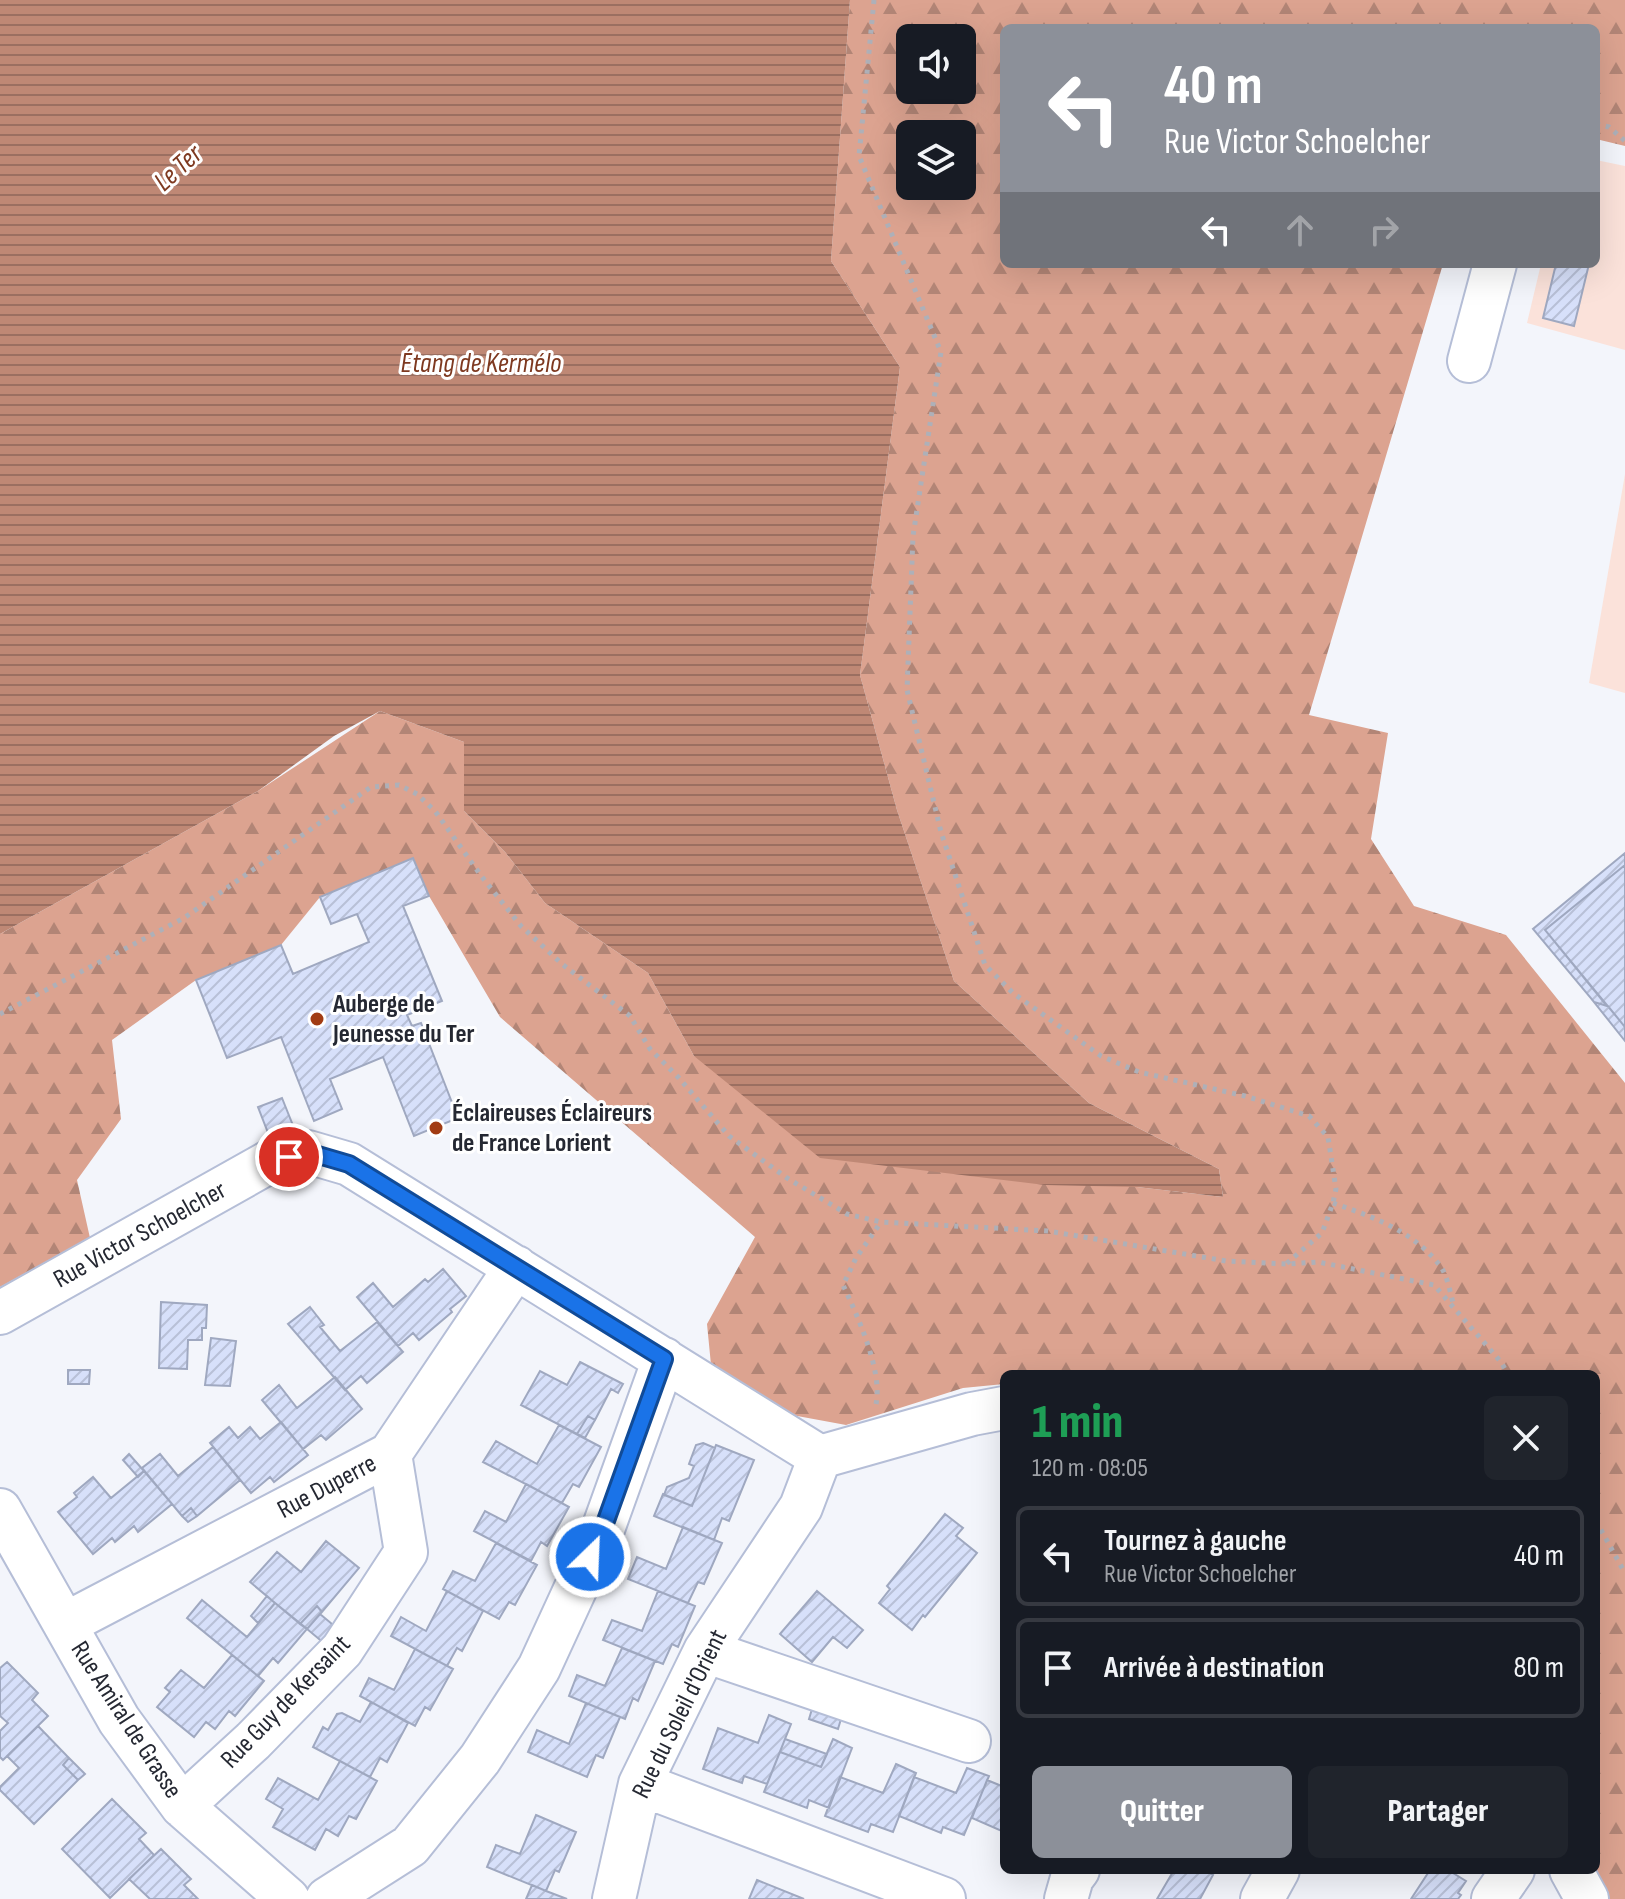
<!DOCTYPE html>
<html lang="fr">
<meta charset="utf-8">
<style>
body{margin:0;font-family:"Sofia Sans Condensed",sans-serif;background:#20242c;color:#f1f3f6;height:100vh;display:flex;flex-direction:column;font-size:30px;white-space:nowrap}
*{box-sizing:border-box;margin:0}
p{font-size:26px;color:#9ea1a6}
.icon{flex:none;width:44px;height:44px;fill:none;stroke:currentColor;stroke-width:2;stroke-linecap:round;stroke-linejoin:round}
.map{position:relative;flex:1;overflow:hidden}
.details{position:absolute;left:1000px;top:1370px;width:600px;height:504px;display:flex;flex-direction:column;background:#171b24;border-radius:12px;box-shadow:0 8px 32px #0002}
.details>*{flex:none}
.hud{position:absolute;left:1000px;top:24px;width:600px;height:244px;border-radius:12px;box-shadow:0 8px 32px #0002;background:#8c9099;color:#fff;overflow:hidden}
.buttons{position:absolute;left:896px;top:24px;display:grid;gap:16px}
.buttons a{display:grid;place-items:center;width:80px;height:80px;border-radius:12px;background:#171b24;box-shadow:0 8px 32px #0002;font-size:40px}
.pin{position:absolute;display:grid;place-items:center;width:68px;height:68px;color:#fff;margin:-34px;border:4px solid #fff;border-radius:50%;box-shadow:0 2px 8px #0007}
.me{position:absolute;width:88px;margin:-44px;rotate:24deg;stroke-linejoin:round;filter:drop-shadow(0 0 6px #0008)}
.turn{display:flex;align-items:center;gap:28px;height:168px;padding:0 32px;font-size:36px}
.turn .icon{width:104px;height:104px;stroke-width:2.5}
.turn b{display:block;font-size:56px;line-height:68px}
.lanes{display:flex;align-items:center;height:76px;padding:0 32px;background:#0003;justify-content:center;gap:40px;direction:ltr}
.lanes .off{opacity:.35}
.round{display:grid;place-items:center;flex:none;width:84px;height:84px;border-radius:12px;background:#20242c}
.overview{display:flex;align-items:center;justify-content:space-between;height:136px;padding:0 32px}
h1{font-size:48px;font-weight:800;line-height:60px;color:#1e9e55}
.cta{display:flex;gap:16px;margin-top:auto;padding:16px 32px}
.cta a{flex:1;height:92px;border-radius:12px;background:#8c9099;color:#fff;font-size:32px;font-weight:800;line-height:92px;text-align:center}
.cta a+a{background:#20242c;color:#f1f3f6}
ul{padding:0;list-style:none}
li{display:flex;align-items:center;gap:24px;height:100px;margin:0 16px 12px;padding:0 16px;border:4px solid #363941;border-radius:12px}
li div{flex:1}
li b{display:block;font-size:30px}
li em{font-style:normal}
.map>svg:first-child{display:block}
</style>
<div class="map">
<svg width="1625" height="1899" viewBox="0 0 1625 1899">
<defs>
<pattern id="forest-firs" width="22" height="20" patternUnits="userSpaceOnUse" patternTransform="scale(2)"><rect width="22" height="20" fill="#dca390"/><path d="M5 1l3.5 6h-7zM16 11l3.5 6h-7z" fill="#b28576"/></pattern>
<pattern id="water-rules" width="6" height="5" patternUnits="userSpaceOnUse" patternTransform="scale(2)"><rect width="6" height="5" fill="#bf8875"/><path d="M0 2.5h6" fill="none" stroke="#9b6f61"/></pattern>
<pattern id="building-hatch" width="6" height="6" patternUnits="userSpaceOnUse" patternTransform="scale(2)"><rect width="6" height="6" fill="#d7e0fa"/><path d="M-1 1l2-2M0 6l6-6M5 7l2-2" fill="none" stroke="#b8c0d7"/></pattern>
</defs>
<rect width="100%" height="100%" fill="#f3f5fb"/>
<path fill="url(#forest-firs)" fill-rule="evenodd" d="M850,0H1625V146L1596,139V28H1004V264H1443L1309,715L1388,733L1371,839L1414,906L1506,935L1625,1083V1899H1603L1588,1870H1596V1374H1131L1123,1372L1004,1374V1384L963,1388L846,1425L781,1413L712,1375L707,1324L755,1237L500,1017L429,896L413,859L320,897L281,945L196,980L112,1040L121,1119L77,1180L90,1238L0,1287V934L258,791L380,711L464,742V811L505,852L545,903L648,973L694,1056L1137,1187L1223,1197L1219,1169L1089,1103L954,981L897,810L860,675L900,367L831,261ZM910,38H962V90H910ZM910,134H962V186H910Z"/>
<path fill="#fbe2da" d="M1596,160L1625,166V350L1527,323L1541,264H1596Z
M1625,474V693L1589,683Z"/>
<path fill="url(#water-rules)" d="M0,0H850L831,261L900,367L860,675L897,810L954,981L1089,1103L1219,1169L1223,1197L1137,1187L1045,1185L820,1158L694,1056L648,973L545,903L505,852L464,811V742L380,711L334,736L258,791L0,934Z"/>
<path fill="url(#building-hatch)" stroke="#9fa8c0" stroke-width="2" d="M1556,264H1589L1574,326L1543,318Z
M1625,853V865L1545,930L1607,1006L1594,1002L1533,929Z
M413,858L429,896L403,906L442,1001L407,1015L412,1026L421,1023L458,1118L414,1136L383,1057L330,1079L342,1109L314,1121L281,1037L227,1058L196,980L281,945L293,974L369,942L357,914L331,924L320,897Z
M1625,865V1027L1545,930Z
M1594,1002L1608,1006L1625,1027V1041Z
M282,1098L294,1128L270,1138L258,1107Z
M443,1269L466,1296L450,1309L452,1312L419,1340L413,1333L398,1346L357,1297L373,1283L393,1307L425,1279L428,1282Z
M161,1302L207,1305L206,1328H202V1340H188L187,1369L159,1368Z
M310,1307L324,1325L320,1327L340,1351L377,1322L403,1352L367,1383L361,1376L345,1390L288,1324Z
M211,1338L236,1341L230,1386L205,1385Z
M580,1362L623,1384L618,1393L611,1389L595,1420L588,1416L577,1434L521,1405L540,1371L567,1385Z
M68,1370H90L89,1384H68Z
M335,1377L362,1409L326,1440L321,1435L303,1449L262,1400L279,1385L297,1408Z
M588,1416L595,1420L585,1438L577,1434Z
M281,1422L308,1455L274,1482L270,1477L251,1493L210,1443L229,1427L238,1438L250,1427L260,1439Z
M559,1425L601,1447L579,1487L573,1484L562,1503L483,1462L496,1441L537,1464Z
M703,1443L715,1448L692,1506L664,1495L667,1487L689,1478L694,1466L689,1464L696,1445Z
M716,1445L754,1460L729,1521L722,1518L714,1540L654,1516L663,1494L692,1506Z
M213,1447L240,1480L197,1516L191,1508L182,1516L142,1468L160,1454L178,1476Z
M129,1454L144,1471L138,1477L123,1460Z
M144,1471L172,1504L138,1532L134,1526L115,1542L112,1538L93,1554L58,1512L77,1497L74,1493L93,1477L111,1498Z
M526,1484L569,1507L547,1546L541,1542L531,1561L474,1531L485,1511L506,1522Z
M191,1508L197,1516L188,1522L182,1516Z
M945,1514L963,1528L956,1536L977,1553L925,1617L923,1615L912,1630L879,1603L890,1589L887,1586Z
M683,1527L722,1543L704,1584L698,1582L688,1603L628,1579L637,1557L666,1569Z
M326,1541L359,1568L322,1612L317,1606L300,1624L250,1582L277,1552L301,1572Z
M496,1543L537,1565L515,1605L509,1602L499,1619L443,1589L453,1571L475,1581Z
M447,1591L483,1611L462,1651L457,1648L447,1666L391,1636L401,1617L426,1631Z
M658,1591L695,1606L678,1647L672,1644L663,1664L603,1640L612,1620L642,1631Z
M817,1591L863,1630L847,1648L833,1637L812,1662L780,1634Z
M267,1596L275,1603L258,1623L251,1616Z
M202,1600L247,1637L275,1603L307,1629L278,1663L273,1658L258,1676L187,1618Z
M317,1606L322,1612L307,1629L300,1624Z
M320,1614L344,1634L331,1649L307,1629Z
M622,1648L655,1661L638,1701L633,1698L625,1719L569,1696L577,1675L605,1686Z
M415,1649L453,1669L430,1710L425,1707L415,1726L360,1696L369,1678L394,1690Z
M232,1655L264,1681L235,1716L229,1711L215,1729L206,1722L194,1737L157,1707L170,1692L165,1688L181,1670L204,1688Z
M7,1662L38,1693L32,1700L48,1716L3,1760L0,1757V1731L8,1723L0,1716V1668Z
M815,1699L844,1709L838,1729L809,1719Z
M371,1702L408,1723L387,1762L380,1758L370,1777L313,1747L323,1727L328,1730L337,1714L342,1713L360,1722Z
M586,1703L620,1717L603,1758L596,1755L587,1777L528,1752L537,1730L569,1744Z
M769,1715L791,1724L767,1784L744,1776L742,1783L703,1769L718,1728L758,1743Z
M38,1726L69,1758L63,1765L78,1780L34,1824L0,1790V1787L19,1768L7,1756Z
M785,1739L827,1754L821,1767L780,1752Z
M833,1739L852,1748L829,1808L809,1800L807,1808L764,1792L780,1752L821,1767Z
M69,1758L85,1774L78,1780L63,1765Z
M340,1761L377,1781L356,1819L349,1816L338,1836L326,1829L315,1850L273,1827L283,1809L266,1799L278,1778L318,1800Z
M896,1764L916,1773L893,1832L871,1824L868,1832L825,1816L840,1777L883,1793Z
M967,1768L989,1776L964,1835L943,1827L941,1833L899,1816L914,1777L956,1793Z
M987,1780L1004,1787V1832L972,1818Z
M112,1799L146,1833L139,1839L154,1855L110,1898L62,1849Z
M536,1815L576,1832L559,1872L555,1870L546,1891L487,1867L496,1845L520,1854Z
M161,1849L191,1879L184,1885L198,1899H150L129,1879Z
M1174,1870H1204L1213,1875L1200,1899H1157Z
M1430,1870H1448L1466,1881L1458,1893L1461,1895L1458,1899H1411Z
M757,1880L804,1899H749Z
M532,1885L546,1891L567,1899H526Z"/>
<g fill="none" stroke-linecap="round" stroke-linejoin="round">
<defs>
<path id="street" d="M1469,361L1495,264
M0,1313L269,1162L308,1152L349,1164L820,1457L972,1414L1004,1408
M0,1510L119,1720L182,1806L288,1899
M65,1624L390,1454L516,1267
M705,1651L969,1741
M640,1784L944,1899
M182,1806L253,1741L342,1650L406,1552L390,1454
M1571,1870L1587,1899
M327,1899L410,1846L480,1759L539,1668L603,1529L664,1359
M614,1899L640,1784L705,1651L801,1507L820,1457
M1066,1899L1072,1878L1078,1870
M1262,1899L1278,1870
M1493,1899L1513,1870"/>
</defs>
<use href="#street" stroke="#b5bed7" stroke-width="46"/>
<path stroke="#aeb0b8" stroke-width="5" stroke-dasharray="4 6" stroke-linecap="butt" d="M874,0L859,156L941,352L913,536L907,690L941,832L985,965L1013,993L1101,1056L1139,1072L1245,1096L1309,1116L1328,1137L1336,1189L1333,1203L1322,1233L1286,1264
M1596,124L1609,127L1625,141
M0,1014L184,918L371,787L399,785L417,794L435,811L482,877L521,926L562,964L630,1016L650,1049L678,1077L729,1136L787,1178L847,1214L881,1222L1048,1231L1226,1261L1286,1264L1318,1262L1434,1285L1501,1362L1508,1374
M1333,1203C1373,1217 1414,1231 1441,1267C1447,1276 1450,1291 1453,1303
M876,1404C883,1371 857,1315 843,1285L856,1258L881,1222
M1596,1521L1625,1573"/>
<use href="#street" stroke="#fff" stroke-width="42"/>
</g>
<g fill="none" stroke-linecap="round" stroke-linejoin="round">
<defs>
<path id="route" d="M289,1157L308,1152L349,1164L664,1359L603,1529L590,1557"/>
</defs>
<use href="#route" stroke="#114b97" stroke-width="20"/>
<use href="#route" stroke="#1a73e8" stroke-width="14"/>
</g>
<g fill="#a23c14" stroke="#fff" stroke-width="3">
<circle cx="317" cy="1019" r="8"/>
<circle cx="436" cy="1128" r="8"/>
</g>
<g text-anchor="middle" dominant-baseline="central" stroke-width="6" stroke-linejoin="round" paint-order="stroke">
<g font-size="26" font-weight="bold" fill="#252832" stroke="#fff" text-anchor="start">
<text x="333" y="1004">Auberge de<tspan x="333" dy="30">Jeunesse du Ter</tspan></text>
<text x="452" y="1113">Éclaireuses Éclaireurs<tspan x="452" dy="30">de France Lorient</tspan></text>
</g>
<g font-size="26" fill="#252832" stroke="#fff">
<text transform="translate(140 1235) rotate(-29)">Rue Victor Schoelcher</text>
<text transform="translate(327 1487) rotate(-28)">Rue Duperre</text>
<text transform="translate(286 1702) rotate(-46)">Rue Guy de Kersaint</text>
<text transform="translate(680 1714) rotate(-64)">Rue du Soleil d'Orient</text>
<text transform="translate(126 1720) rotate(57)">Rue Amiral de Grasse</text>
</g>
<g font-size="28" font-style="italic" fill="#7e3920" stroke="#fff">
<text transform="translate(178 168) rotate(-42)">Le Ter</text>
<text x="481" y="363">Étang de Kermélo</text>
</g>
</g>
</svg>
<div class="buttons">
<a><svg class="icon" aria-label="sound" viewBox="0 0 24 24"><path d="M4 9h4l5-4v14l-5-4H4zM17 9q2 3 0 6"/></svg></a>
<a><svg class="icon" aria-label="layers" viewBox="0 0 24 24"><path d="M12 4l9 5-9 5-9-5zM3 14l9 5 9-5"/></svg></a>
</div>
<div class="pin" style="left:289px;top:1157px;background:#d93025"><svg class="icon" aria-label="arrive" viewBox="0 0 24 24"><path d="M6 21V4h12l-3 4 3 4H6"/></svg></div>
<svg class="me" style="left:590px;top:1557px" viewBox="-20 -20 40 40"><circle r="17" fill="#1a73e8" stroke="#fff" stroke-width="3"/><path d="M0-11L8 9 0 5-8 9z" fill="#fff"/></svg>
<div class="hud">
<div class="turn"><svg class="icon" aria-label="left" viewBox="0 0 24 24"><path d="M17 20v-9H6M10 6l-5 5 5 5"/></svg><div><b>40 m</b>Rue Victor Schoelcher</div></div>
<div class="lanes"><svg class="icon" aria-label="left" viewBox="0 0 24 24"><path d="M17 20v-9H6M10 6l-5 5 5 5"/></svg><svg class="icon off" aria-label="ahead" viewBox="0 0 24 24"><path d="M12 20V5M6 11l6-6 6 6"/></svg><svg class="icon off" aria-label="right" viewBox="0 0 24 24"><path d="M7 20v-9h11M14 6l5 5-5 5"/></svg></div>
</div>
<section class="details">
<div class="overview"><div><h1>1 min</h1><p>120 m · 08:05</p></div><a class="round"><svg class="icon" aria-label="close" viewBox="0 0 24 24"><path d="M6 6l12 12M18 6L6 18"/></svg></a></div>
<ul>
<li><svg class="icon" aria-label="left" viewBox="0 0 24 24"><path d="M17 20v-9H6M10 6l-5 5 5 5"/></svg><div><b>Tournez à gauche</b><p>Rue Victor Schoelcher</p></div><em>40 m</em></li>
<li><svg class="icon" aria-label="arrive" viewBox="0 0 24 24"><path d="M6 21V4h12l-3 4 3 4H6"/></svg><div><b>Arrivée à destination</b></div><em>80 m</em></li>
</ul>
<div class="cta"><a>Quitter</a><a>Partager</a></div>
</section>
</div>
